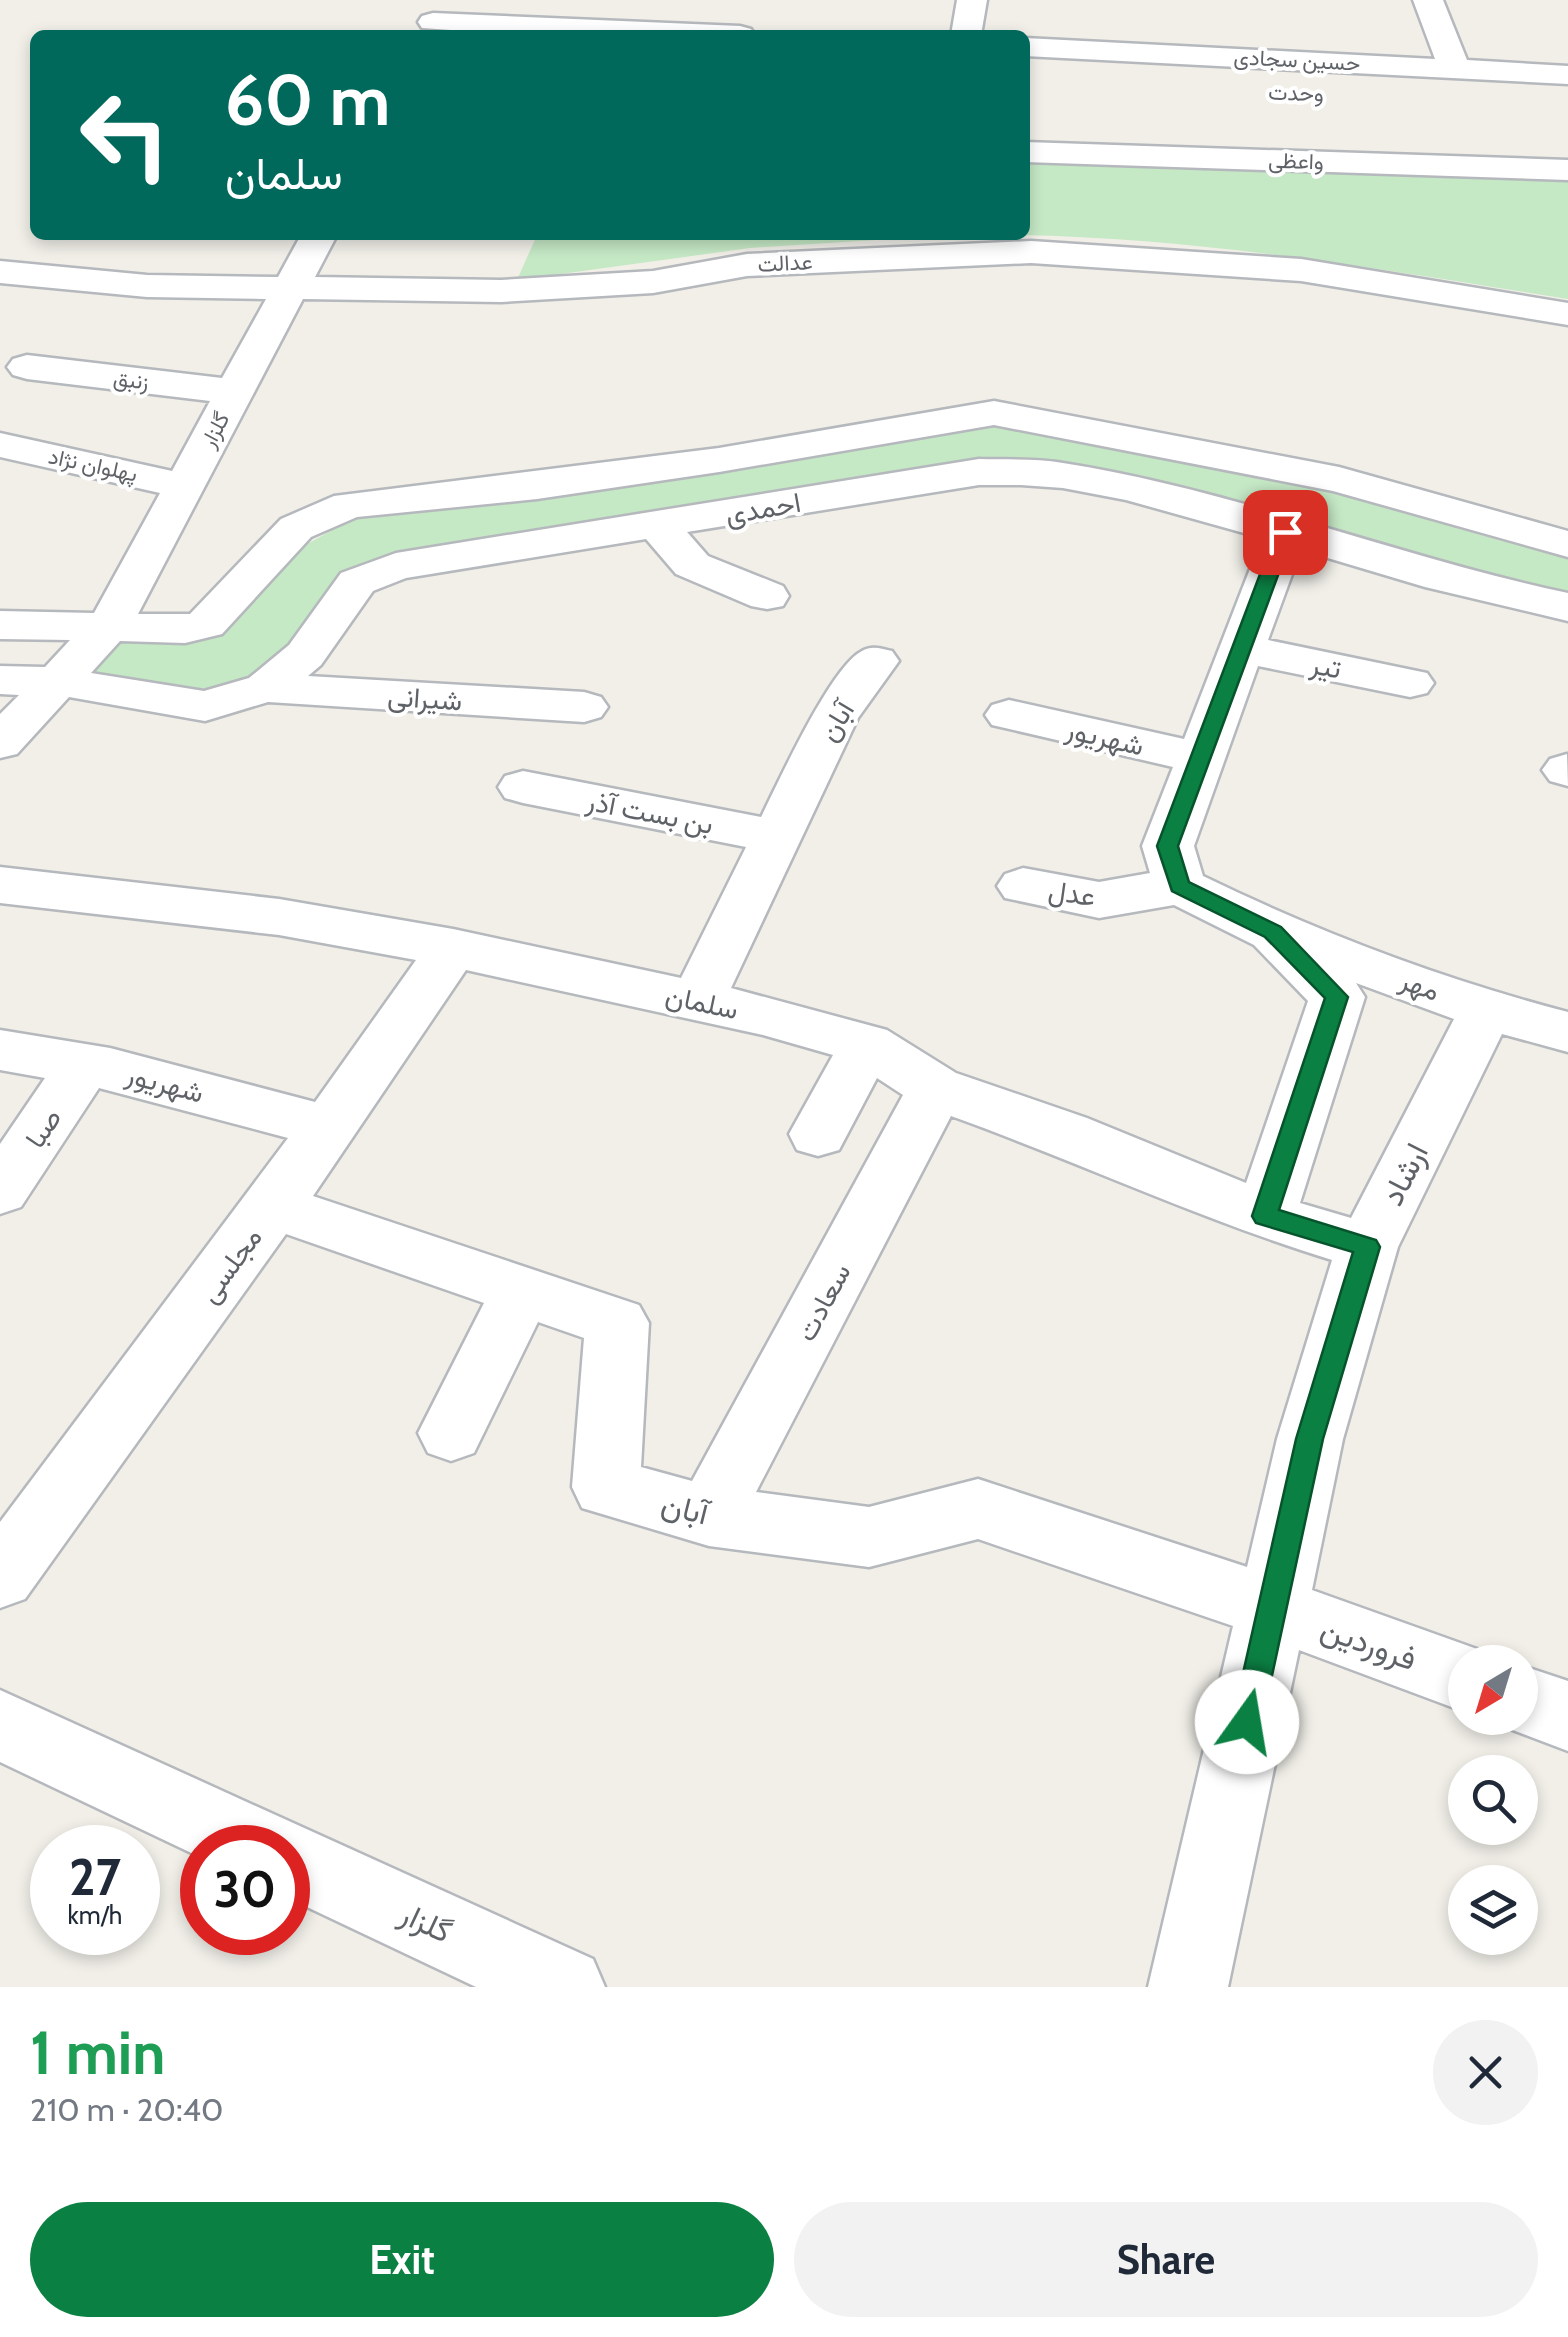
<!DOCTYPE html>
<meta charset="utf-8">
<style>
body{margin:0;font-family:Cabin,Vazirmatn,sans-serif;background:#f2f2f3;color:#1f2937;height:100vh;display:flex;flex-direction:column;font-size:38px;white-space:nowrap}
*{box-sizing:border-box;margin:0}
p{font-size:32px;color:#747a83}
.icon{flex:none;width:55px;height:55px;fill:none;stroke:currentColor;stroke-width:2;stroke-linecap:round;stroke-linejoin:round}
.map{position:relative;height:1987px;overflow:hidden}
.drawer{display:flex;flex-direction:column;background:#fff;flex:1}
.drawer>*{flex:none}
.banner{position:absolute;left:30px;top:30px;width:1000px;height:210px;border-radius:15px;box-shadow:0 5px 15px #0003;background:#00695c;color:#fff;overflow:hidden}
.needle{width:65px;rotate:218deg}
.tools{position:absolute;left:1448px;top:1645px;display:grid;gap:20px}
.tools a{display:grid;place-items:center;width:90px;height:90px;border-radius:50%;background:#fff;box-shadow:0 5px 15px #0003;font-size:50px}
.speed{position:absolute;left:30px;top:1825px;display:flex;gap:20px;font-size:50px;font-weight:700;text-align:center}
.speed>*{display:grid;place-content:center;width:130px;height:130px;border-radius:50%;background:#fff;box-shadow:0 5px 15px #0003;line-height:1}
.speed small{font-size:25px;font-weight:400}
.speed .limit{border:15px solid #d22;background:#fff;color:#111}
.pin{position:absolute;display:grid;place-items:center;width:85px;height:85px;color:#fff;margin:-42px;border-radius:20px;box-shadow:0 5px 15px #0006}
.me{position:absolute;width:110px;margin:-55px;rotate:13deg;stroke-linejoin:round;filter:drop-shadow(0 0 8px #0008)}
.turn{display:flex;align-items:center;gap:35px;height:210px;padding:0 30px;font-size:45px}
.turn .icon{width:130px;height:130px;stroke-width:2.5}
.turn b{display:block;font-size:70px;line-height:85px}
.round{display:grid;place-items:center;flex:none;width:105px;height:105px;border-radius:52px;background:#f2f2f3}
.headline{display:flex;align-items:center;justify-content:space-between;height:170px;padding:0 30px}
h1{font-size:60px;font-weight:800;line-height:75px;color:#1e9e55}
.cta{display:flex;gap:20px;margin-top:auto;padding:20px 30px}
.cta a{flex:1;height:115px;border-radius:60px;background:#0b8043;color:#fff;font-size:40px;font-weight:800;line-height:115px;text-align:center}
.cta a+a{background:#f2f2f3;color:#1f2937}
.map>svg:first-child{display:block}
</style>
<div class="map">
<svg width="1568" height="1987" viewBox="0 0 1568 1987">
<rect width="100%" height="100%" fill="#f1efe8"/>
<path fill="#c5e8c5" d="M1025,161L1568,178V299C1387,270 1202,238 1019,235H1025Z
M537,235H953L750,248L517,280Z
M997,422C1112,444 1227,463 1340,492C1417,512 1489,544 1568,553V600L1080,469L345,576C323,603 282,663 252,679C208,702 110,677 61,671L79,638L208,639L248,608L302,547L352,519Z"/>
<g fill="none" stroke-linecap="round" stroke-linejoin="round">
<defs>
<path id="minor" d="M957,0H987L981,35H951Z
M1413,0H1443L1467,60L1568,66V84L1025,56V38L1435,59Z
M433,13L740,26L751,29L755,35H525L422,28L418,22L422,16Z
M1025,142L1568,160V180L1025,162Z
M301,235H337L315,277L501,280L653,271L747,254L1031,241L1301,259L1568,303V325L1301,281L1031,263L747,276L653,293L501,302L303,299L138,614H190L281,519L334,496L719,448L994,401L1339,467L1568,531V557L1333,491L994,425L719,472L537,499L357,517L311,537L222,634L185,643L120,641L91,673L204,691L249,678L289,645L341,573L396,553L979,459C1007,460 1036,458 1063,463C1235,490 1398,557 1568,593V621L1425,587L1301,550L1268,640L1427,673L1434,683L1427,693L1410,697L1258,666L1194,846L1203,876C1320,933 1442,979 1568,1012V1052L1502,1034L1398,1247L1343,1439L1312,1590L1491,1654L1494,1662H1465V1712L1299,1650L1228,1987H1148L1233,1626L978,1539L869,1567L709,1546L582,1508L572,1487L584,1338L538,1322L474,1453L451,1461L428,1453L418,1433L484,1303L286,1234L25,1599L0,1608V1522L288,1138L99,1088L21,1207L0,1214V1144L45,1078L0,1070V1030L110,1048L315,1102L416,960L279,935L0,903V867L279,899L453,929L681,978L746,847L523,803L505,798L498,787L505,776L523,771L761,817C778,783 831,666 862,651C872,645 882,649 892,651L899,661L858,718L731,988L887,1030L956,1073L1087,1118L1246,1183L1308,1001L1254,945L1174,905L1099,918L1005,898L997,886L1005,874L1023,868L1099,882L1150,873L1142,846L1173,767L992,725L985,715L992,705L1009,700L1184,739L1262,538L1126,500L1063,488L1021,485H979L687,532L708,556L783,586L789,596L783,606L767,609L751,606L676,574L646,539L406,578L373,591L321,665L308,676L584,692L601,697L608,707L601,717L584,722L268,702L205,721L69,697L17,754L0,758V714L19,695L0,694V666L45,667L70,640L0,639V611L94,613L160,493L0,457V433L172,471L210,401L27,379L13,375L7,367L13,359L27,355L222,378L266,299L147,297L0,283V261L147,275L278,277ZM466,970L763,1035L833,1055L789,1134L797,1150L818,1156L839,1150L877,1078L903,1095L692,1481L641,1467L649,1323L639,1305L313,1196ZM1356,983L1454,1019L1351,1218L1300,1203L1365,997ZM951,1116C1079,1162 1202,1220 1332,1260L1277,1439L1247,1567L978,1479L869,1507L756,1492Z
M1567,754L1568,786L1550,781L1542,770L1550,759Z
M1520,1665L1568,1681V1751L1494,1723L1492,1718H1520Z
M0,1690L593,1959L605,1987H476L288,1898V1848H202V1858L0,1762Z"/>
</defs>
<use href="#minor" stroke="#b5b8bc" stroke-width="5"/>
<use href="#minor" fill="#fff" fill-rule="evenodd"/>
</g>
<path fill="#0b8043" stroke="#07532c" stroke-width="2.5" d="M1285,527L1294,532L1178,846L1189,882L1281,927L1348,997L1279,1210L1376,1240L1380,1247L1323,1439L1262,1722L1258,1732L1247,1736L1236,1732L1232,1722L1296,1439L1353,1252L1256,1223L1252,1216L1325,998L1265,937L1172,891L1157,846L1276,532Z"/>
<g text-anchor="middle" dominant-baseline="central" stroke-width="8" stroke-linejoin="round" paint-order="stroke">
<g font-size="22" fill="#5f6368" stroke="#fff">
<text transform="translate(1297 60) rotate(3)">حسین سجادی</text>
<text transform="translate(1296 93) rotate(2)">وحدت</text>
<text transform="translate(1296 161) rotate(2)">واعظی</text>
<text transform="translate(785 263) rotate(-3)">عدالت</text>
<text transform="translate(131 380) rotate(7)">زنبق</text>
<text transform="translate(215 430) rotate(-62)">گلزار</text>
<text transform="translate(93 465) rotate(12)">پهلوان نژاد</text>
</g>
<g font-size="28" fill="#5f6368" stroke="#fff">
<text transform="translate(763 508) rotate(-10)">احمدی</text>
<text transform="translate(1326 666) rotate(11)">تیر</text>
<text transform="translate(425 698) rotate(4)">شیرانی</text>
<text transform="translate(836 721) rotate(-59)">آبان</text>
<text transform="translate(1105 737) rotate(13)">شهریور</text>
<text transform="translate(650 812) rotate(11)">بن بست آذر</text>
<text transform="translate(1072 893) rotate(8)">عدل</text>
<text transform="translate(1420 985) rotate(20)">مهر</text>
<text transform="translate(702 1002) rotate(12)">سلمان</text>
<text transform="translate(165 1083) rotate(15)">شهریور</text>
<text transform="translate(43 1128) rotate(-56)">صبا</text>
<text transform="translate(230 1265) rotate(-54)">مجلسی</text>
<text transform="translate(823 1302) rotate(-62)">سعادت</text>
</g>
<g font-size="32" fill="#5f6368" stroke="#fff">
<text transform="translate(1404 1174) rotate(-63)">ارشاد</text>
<text transform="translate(685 1508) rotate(14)">آبان</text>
<text transform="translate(1369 1643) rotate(20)">فروردین</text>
<text transform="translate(426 1922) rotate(25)">گلزار</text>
</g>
</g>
</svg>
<div class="tools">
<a><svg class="needle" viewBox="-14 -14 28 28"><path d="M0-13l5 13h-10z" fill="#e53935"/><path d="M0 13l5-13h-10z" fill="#747a83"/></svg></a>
<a><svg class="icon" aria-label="search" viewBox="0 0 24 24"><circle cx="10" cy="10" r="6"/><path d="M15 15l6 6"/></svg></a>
<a><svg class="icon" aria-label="layers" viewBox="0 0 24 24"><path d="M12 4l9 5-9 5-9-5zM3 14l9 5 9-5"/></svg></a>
</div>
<div class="speed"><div>27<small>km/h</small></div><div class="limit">30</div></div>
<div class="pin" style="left:1285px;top:532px;background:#d93025"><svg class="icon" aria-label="arrive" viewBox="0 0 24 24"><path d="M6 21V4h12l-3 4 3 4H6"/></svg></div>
<svg class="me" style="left:1247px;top:1722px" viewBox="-20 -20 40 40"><circle r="19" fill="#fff"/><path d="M0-13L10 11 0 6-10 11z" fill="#0b8043"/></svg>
<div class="banner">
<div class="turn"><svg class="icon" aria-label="left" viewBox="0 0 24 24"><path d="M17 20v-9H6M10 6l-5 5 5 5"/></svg><div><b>60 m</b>سلمان</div></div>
</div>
</div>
<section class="drawer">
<div class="headline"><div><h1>1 min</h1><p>210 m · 20:40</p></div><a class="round"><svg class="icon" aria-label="close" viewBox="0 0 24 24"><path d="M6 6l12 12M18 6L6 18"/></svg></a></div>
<div class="cta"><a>Exit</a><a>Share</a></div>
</section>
